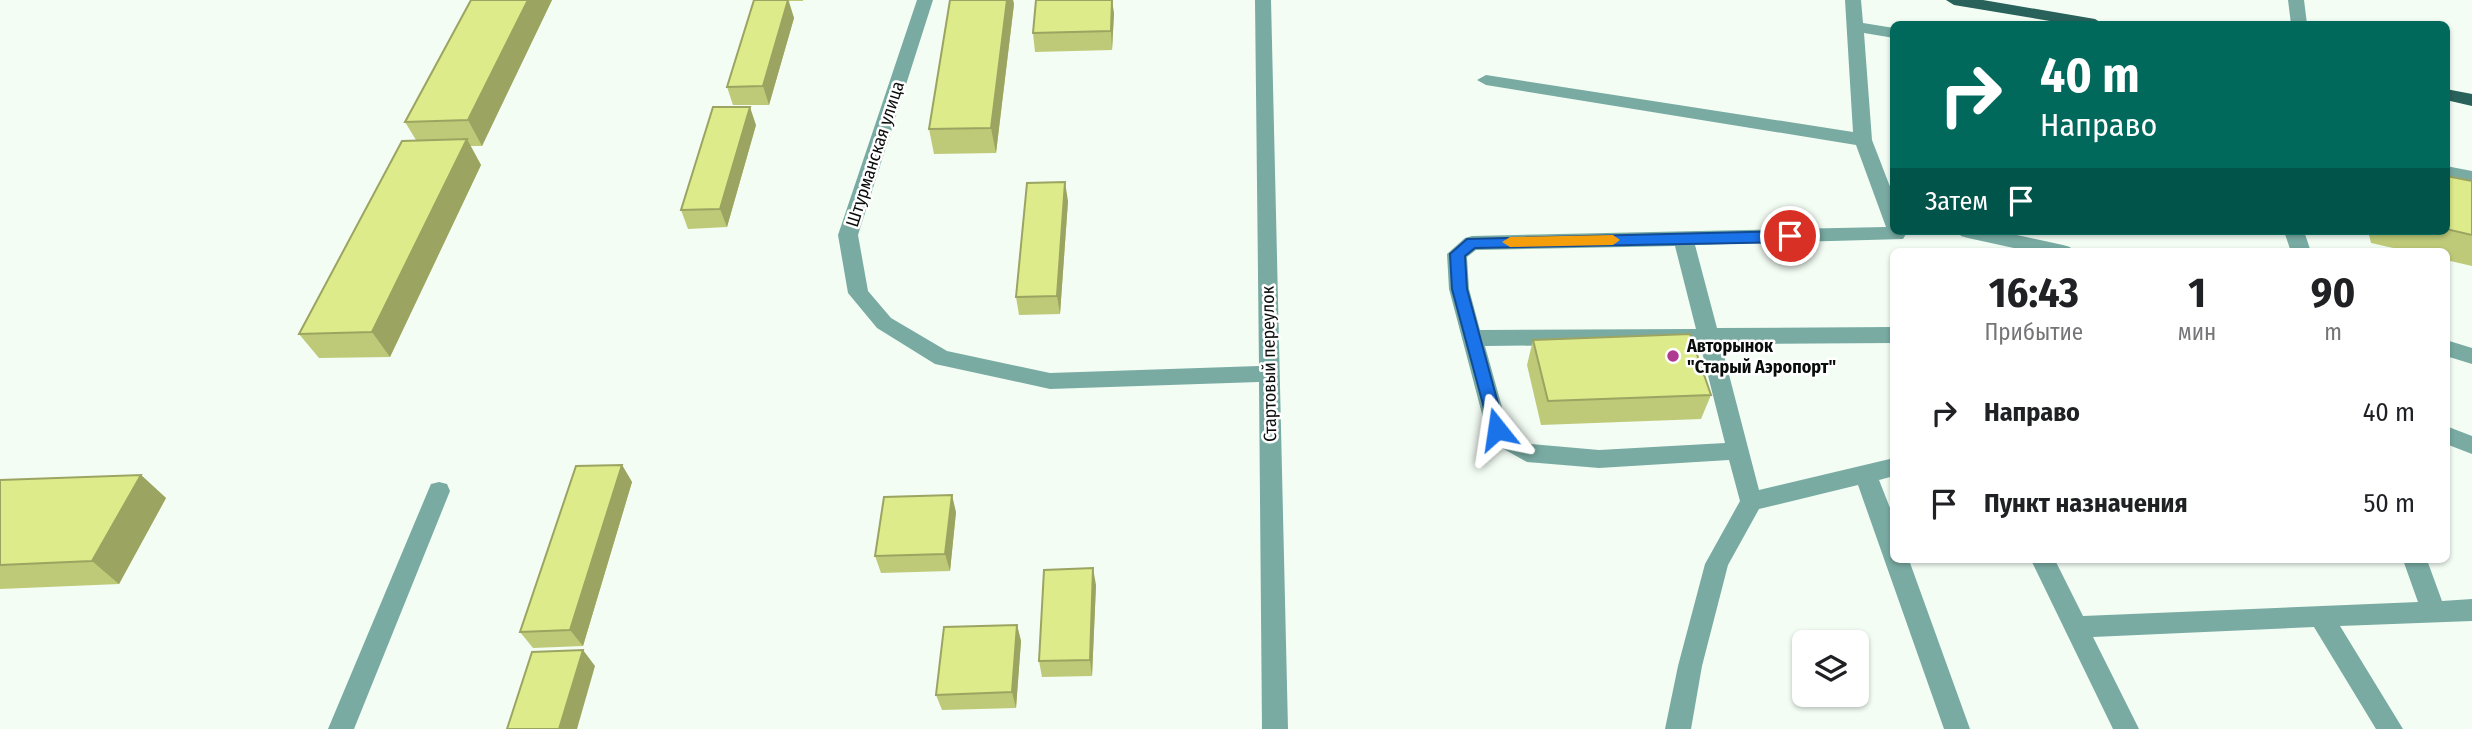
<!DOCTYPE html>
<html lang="ru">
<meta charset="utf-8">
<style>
body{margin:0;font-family:"Fira Sans Condensed",sans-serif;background:#f2f2f2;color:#202124;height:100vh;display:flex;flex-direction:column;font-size:26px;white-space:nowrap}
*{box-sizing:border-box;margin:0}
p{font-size:23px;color:#757577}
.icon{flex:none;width:38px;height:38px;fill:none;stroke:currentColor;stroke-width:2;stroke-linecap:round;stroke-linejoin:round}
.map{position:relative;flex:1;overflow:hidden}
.drawer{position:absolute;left:1890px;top:248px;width:560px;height:315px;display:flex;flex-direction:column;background:#fff;border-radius:10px;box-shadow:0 2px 5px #0004}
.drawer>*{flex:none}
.top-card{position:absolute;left:1890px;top:21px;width:560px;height:214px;border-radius:10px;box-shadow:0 2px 5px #0004;background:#00695c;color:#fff;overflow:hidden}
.controls{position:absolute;left:1792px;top:630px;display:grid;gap:14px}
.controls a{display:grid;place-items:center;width:77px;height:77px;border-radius:10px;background:#fff;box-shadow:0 2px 5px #0004;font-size:35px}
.pin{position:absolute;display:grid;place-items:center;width:60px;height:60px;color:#fff;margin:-30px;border:4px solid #fff;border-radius:50%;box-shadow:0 2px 7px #0007}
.me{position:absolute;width:77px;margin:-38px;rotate:345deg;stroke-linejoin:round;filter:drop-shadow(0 0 5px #0008)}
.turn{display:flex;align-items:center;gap:24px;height:147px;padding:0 35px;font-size:32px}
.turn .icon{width:91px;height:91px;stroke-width:2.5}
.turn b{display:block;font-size:49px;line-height:60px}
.then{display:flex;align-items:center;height:66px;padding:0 35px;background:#0003;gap:14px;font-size:26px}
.eta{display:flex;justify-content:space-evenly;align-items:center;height:119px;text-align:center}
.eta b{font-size:42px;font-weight:700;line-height:49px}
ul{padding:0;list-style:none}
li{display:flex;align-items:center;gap:21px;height:91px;padding:0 35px}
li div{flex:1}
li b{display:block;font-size:26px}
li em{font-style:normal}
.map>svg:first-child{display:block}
</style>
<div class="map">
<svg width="2472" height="729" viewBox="0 0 2472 729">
<rect width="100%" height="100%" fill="#f3fdf4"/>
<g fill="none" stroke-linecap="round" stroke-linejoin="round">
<path fill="#79aba3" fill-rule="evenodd" d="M917,0H933L858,235L868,291L891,318L947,351L1050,373L1259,366L1255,0H1271L1288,729H1262L1259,382L1050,389L935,364L877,328L848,293L838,235Z
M1845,0H1861L1863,23L1894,28V38L1864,33L1872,140L1894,197V231H1904L1906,234L1903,239L1695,245L1717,328L1894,327V343L1721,344L1759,490L1894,458V476L1879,480L1894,518V560H1909L1970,729H1944L1858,485L1759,509L1728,565L1702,666L1691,729H1665L1678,666L1705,564L1740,501L1729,460L1599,468L1527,462L1500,447L1486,429L1449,289L1447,254L1465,238L1472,236L1886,227L1856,145L1486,85L1477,80L1486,75L1853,132ZM1675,246L1696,329L1480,330L1469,289L1467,257L1476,250ZM1700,344L1725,443L1599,450L1531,444L1507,425L1485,346Z
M2288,0H2304L2307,24H2291Z
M2446,166L2472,171V183L2446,178Z
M1958,231H1999L2063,245L2070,247L2073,252H2032L1968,238L1961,236Z
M2284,231H2304L2311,252H2291Z
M2446,340L2472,348V364L2446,356Z
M2446,426L2472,436V454L2446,444Z
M439,482L447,484L450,491L354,729H328L428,491L431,484Z
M2031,560H2055L2083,616L2418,602L2403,560H2427L2442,601L2472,599V621L2340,626L2403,729H2376L2314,627L2093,637L2139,729H2113Z"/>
<path fill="#28625a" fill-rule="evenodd" d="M1946,0H1983L2095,19L2103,24H2068L1954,5Z
M2446,89L2472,94V106L2446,100Z"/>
</g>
<path fill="#beca78" d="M471,0H552L482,146H470L481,165L390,357L319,358L299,334L416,140L405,122Z
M754,0H803V1H789L794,18L769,105H733L727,87Z
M950,0H1013L1014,4L996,153L934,154L929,129Z
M1114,13L1112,50L1035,52L1033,33Z
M756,125L727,227L688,229L681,210Z
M2446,176L2472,181V266L2446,260V252H2411L2371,243L2368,231H2446Z
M1068,201L1060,314L1019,315L1016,297Z
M1533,340L1711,395L1701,419L1541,425L1527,365Z
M622,465L632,482L583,646L533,648L520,632Z
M141,475L166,498L119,584L0,589V480Z
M956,512L950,571L881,573L875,556Z
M1096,585L1092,676L1042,677L1039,661Z
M1017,625L1021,641L1016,708L942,710L936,695Z"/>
<path fill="#9ba461" d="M528,0H552L482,146L468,120Z
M788,0L794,18L769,105L763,86Z
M1007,0H1013L1014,4L996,153L991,128Z
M1112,0L1114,13L1112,50L1111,31Z
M750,107L756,125L727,227L720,209Z
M467,139L481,165L390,357L372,332Z
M1065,182L1068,201L1060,314L1057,296Z
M622,465L632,482L583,646L570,630Z
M141,475L166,498L119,584L92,561Z
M952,495L956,512L950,571L945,554Z
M1093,568L1096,585L1092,676L1090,660Z
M1017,625L1021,641L1016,708L1012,692Z
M583,650L595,666L577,729H559Z"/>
<path fill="#ddeb8b" stroke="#9ba461" stroke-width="2" d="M471,0H528L468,120L405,122Z
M754,0H788L763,86L727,87Z
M950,0H1007L991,128L929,129Z
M1036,0H1112L1111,31L1033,33Z
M713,107H750L720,209L681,210Z
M467,139L372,332L299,334L402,141Z
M2446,176L2472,181V235L2446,229Z
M1065,182L1057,296L1016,297L1027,183Z
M1690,334L1711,395L1548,401L1533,340Z
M622,465L570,630L520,632L576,466Z
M141,475L92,561L0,565V480Z
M952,495L945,554L875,556L884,497Z
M1093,568L1090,660L1039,661L1044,570Z
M1017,625L1012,692L936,695L944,627Z
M583,650L559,729H507L532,652Z"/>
<path fill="#1a73e8" stroke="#114b97" stroke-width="2" d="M1790,231L1797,236L1790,242L1475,248L1465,256L1467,289L1505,429L1503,434H1491L1452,289L1450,254L1467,239Z"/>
<path fill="#f59e0b" d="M1613,235L1620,240L1613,245L1510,247L1502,242L1510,237Z"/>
<circle fill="#af3a92" stroke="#fff" stroke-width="2.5" cx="1673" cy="356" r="7"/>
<g text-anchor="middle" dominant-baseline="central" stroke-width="5" stroke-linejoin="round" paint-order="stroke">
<g font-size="18" fill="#0a0d0b" stroke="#fff">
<text transform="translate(875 154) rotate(-72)">Штурманская улица</text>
<text transform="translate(1269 364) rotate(-91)">Стартовый переулок</text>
</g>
<g font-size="18" font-weight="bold" fill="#0a0d0b" stroke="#fff" text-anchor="start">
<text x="1687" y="346">Авторынок<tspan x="1687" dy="21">"Старый Аэропорт"</tspan></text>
</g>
</g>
</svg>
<div class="controls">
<a><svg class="icon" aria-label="layers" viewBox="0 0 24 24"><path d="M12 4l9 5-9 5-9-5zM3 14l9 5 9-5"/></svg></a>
</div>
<div class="pin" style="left:1790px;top:236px;background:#d93025"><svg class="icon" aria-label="arrive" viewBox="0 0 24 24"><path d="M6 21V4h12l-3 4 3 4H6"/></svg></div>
<svg class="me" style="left:1497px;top:429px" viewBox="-20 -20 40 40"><path d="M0-17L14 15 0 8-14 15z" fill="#1a73e8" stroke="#fff" stroke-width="4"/></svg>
<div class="top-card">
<div class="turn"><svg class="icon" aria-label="right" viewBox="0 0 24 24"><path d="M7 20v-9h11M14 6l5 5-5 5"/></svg><div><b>40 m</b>Направо</div></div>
<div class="then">Затем<svg class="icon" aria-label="arrive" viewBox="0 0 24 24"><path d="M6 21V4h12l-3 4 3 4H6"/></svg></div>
</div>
<section class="drawer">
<div class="eta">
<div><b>16:43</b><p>Прибытие</p></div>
<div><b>1</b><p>мин</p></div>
<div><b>90</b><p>m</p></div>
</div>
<ul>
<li><svg class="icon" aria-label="right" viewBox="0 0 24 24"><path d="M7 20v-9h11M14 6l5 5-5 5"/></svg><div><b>Направо</b></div><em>40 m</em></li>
<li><svg class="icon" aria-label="arrive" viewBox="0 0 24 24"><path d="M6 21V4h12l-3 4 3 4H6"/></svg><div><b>Пункт назначения</b></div><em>50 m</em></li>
</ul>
</section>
</div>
